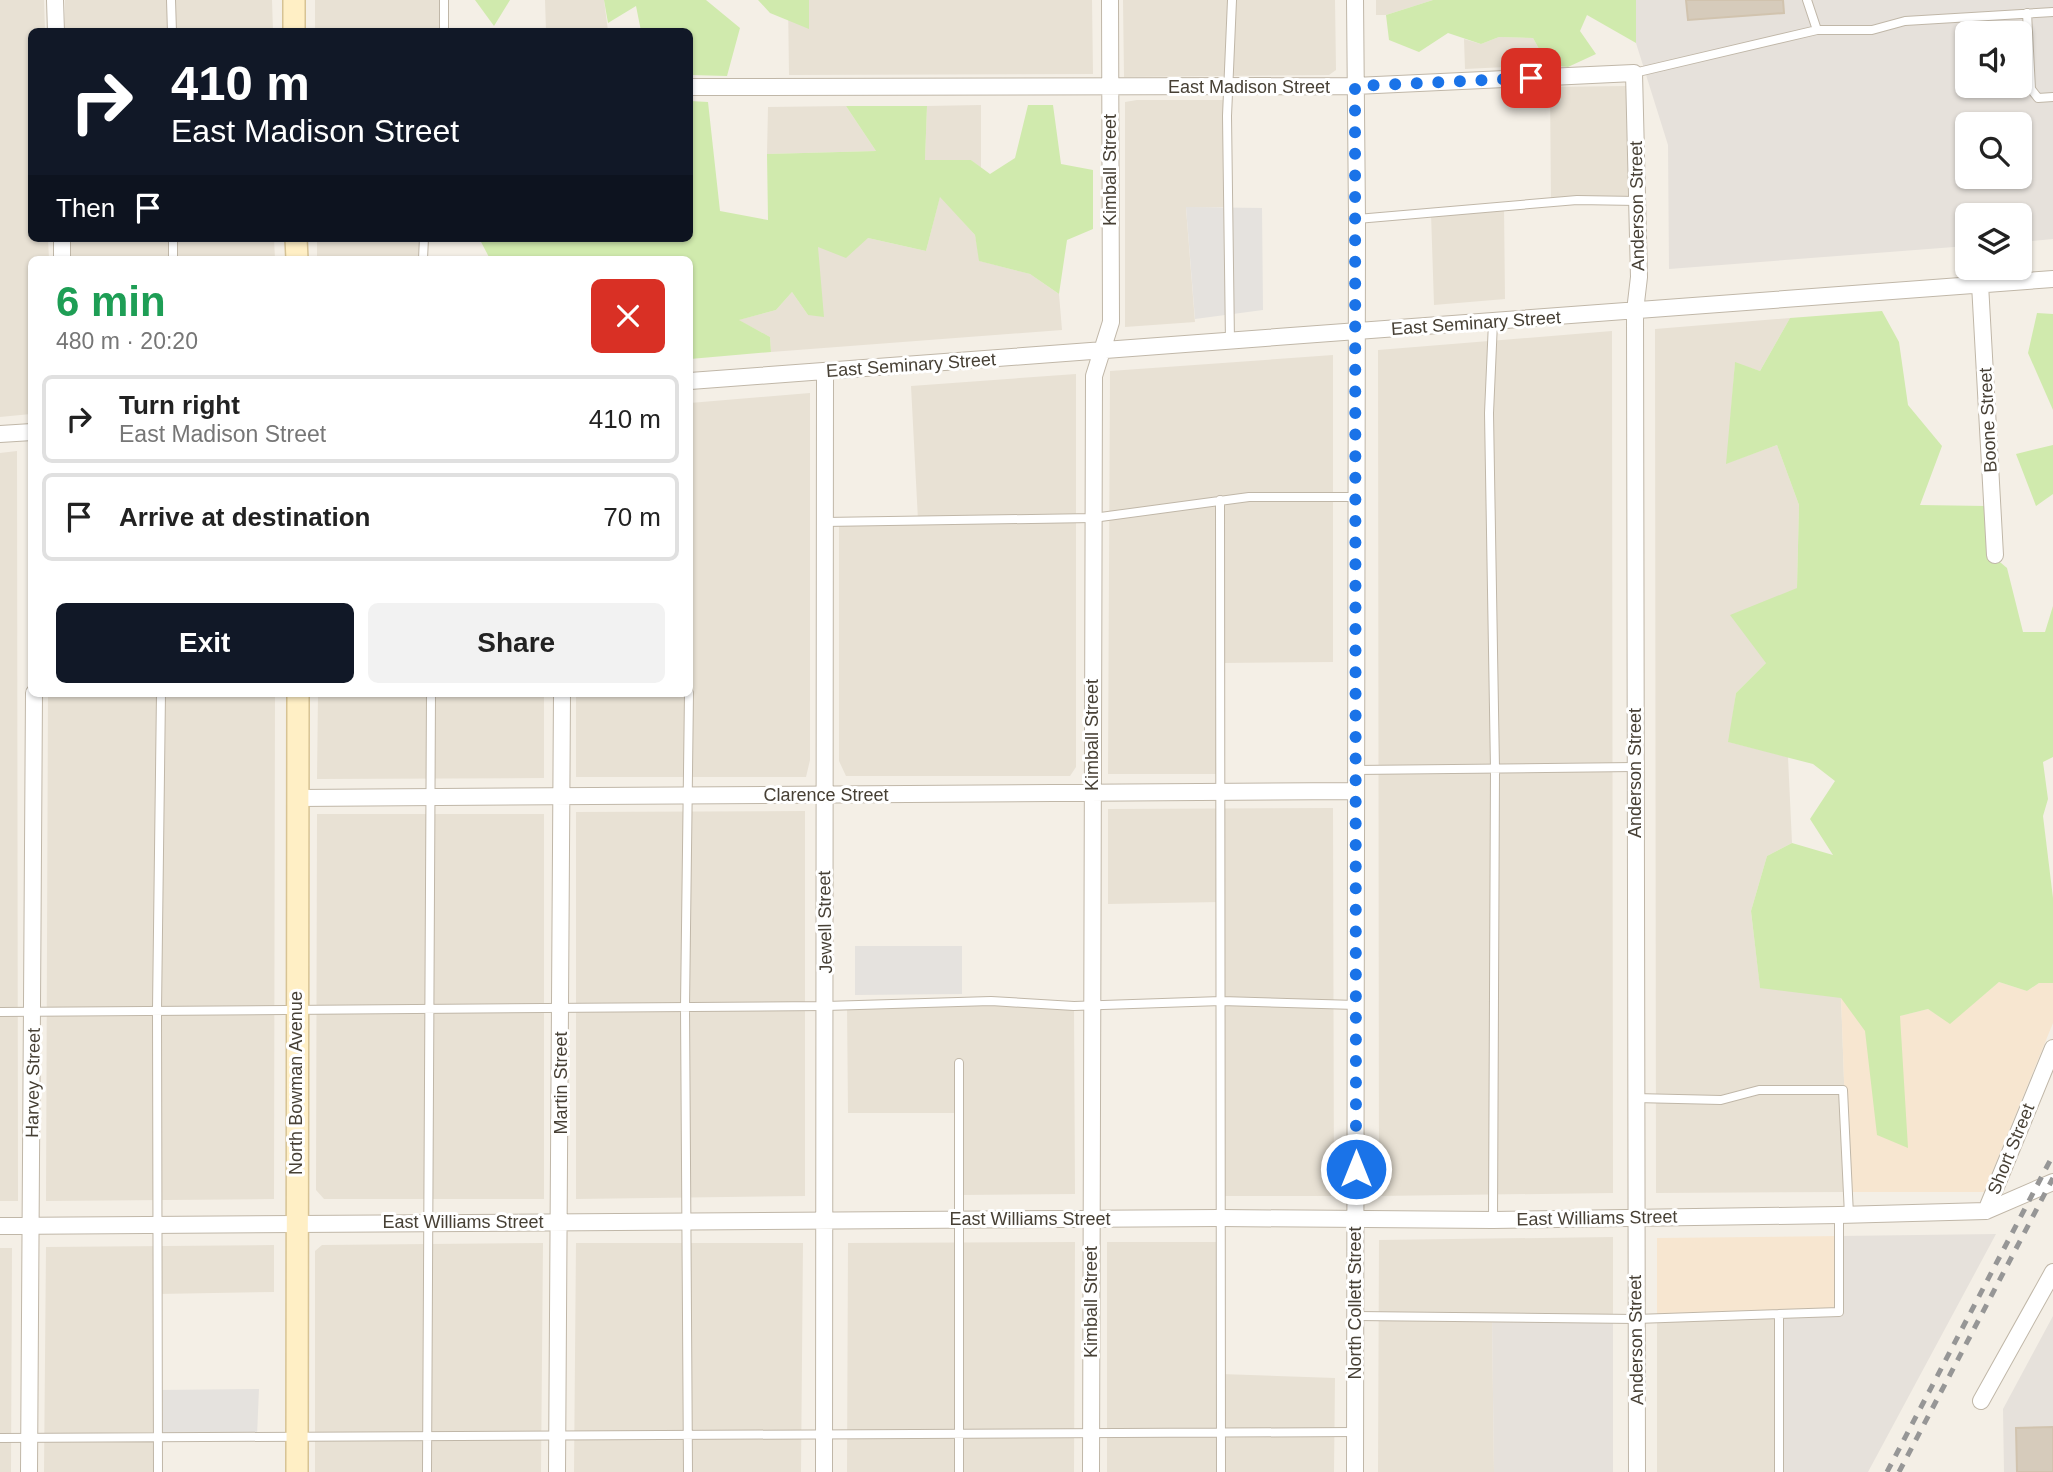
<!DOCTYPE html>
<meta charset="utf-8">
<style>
body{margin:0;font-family:Helvetica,sans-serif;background:#f2f2f2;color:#222;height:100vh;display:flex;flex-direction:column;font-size:26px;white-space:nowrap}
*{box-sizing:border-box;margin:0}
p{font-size:23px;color:#767676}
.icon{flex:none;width:38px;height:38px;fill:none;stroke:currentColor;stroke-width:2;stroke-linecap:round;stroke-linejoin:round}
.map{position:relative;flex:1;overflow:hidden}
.side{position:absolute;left:28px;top:256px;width:665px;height:441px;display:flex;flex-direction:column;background:#fff;border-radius:10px;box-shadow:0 2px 5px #0004}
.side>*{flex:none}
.hud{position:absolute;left:28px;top:28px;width:665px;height:214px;border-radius:10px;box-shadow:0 2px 5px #0004;background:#111827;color:#fff;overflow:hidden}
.fabs{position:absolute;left:1955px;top:21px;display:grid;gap:14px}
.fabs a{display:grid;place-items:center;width:77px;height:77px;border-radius:10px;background:#fff;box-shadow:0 2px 5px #0004;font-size:35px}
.pin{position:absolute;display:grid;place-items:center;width:60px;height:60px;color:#fff;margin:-30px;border-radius:14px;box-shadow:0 4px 10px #0006}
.me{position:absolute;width:77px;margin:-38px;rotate:0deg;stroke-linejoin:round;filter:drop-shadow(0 0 5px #0008)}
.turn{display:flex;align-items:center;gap:24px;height:147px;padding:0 28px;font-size:32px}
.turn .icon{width:91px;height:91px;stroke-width:2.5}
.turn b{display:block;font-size:49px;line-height:60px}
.then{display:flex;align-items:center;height:66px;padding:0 28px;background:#0003;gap:14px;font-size:26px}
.round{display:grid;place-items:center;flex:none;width:74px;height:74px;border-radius:10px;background:#f2f2f2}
.head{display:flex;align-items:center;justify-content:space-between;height:119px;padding:0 28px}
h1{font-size:42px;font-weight:800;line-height:52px;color:#1e9e55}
.primary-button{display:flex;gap:14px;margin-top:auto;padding:14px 28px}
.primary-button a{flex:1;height:80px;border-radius:10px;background:#111827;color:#fff;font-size:28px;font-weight:800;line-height:80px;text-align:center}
.primary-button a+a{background:#f2f2f2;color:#222}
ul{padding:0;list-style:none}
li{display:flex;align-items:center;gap:21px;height:88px;margin:0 14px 10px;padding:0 14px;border:4px solid #e0e0e0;border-radius:10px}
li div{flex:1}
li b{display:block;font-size:26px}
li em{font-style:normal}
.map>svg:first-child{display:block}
</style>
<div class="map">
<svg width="2053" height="1472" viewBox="0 0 2053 1472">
<rect width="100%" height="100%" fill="#f4efe6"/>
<path fill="#e8e1d4" d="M0,0H44L45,31L32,32V238H48L49,259H32L31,414L0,417Z
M65,0H272L273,31H65Z
M315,0H444V31H315Z
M545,0H604L608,31H546Z
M788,0H1092L1093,74L789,75Z
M1123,0H1335L1336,70L1329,75L1124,77Z
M1376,0H1433L1386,15H1376Z
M1499,37L1533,38L1548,65L1465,69L1464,39L1481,44Z
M1626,86L1628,201L1551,202L1550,87Z
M1137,100H1229L1228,207L1186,208L1195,322L1125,327V102Z
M981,105V168L971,160H925L927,106Z
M846,106L876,151L767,154L768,107Z
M940,196L975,235L980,261L1030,274L1059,294L1062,330L771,352L770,337L738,320L776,310L792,292L808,315L817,247L868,238L926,251Z
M1504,206L1505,299L1434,305L1431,213Z
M71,238H274L275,259H71Z
M317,238H424L423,259H317Z
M1790,318L1760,371L1735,363L1727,463L1777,445L1799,505L1797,588L1766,663L1736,693L1729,742L1788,757L1792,843L1767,856L1751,911L1760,987L1841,997L1848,1192L1656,1193L1655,329Z
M1612,331L1613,1193L1379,1196L1378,350Z
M1333,355V662L1222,663L1223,774H1108L1110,371Z
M1076,374V767L1070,776H846L839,761V521L918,520L911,386Z
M810,393V760L806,777H576V693H690V403Z
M17,451L18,1201H0V453Z
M48,693H275L274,1199L46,1201Z
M318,693H544V778L317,779Z
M1333,808L1334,1196H1221L1220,902L1108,904V809Z
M805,811V1196L576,1199V812Z
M317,814H544V1199H324L316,1190Z
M991,1001L1074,1006L1075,1194L959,1195V1113H848L847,1005Z
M1613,1237V1319L1492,1318L1494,1472H1378L1379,1240Z
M1075,1242L1074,1472H847L848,1243Z
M1107,1242H1221V1374L1335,1378L1334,1472H1107Z
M543,1243L541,1472H315V1251L322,1245Z
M576,1243H803L801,1472H574Z
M274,1245V1292L157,1294L158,1472H44L46,1247Z
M0,1248H12L11,1472H0Z
M1779,1314V1472H1657V1318Z"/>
<path fill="#f7e6d0" d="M1999,982L2027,991L2039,983H2053V1023L1984,1192H1848L1841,997L1899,1016L1928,1009L1950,1023Z
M1839,1236V1312L1657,1318V1238Z"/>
<path fill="#e6e1db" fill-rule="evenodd" d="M1635,0H2053V239L2020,242V215H1967V246L1669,269L1668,145L1636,43ZM1967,33H2020V86H1967ZM1967,124H2020V177H1967Z
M1996,1234L1868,1472H1779V1314L1839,1312V1236Z
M2053,1316V1472H2004L2003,1409Z
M1492,1317L1613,1319V1472H1494Z"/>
<path fill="#d0eaad" d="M475,0H510L494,26Z
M604,0H706L740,28L727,76L690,75V32L641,31L636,6L608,23Z
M758,0H809V29L770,13Z
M1433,0H1636V43L1587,15L1580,31L1596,54L1568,67L1548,65L1533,38L1499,37L1481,44L1448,33L1419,52L1389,40L1386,15Z
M690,101L708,102L720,211L768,220L767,154L876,151L846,106H927L925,160H971L990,174L1015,158L1028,105H1053L1061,164L1093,170V229L1067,240L1059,294L1030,274L979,261L975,235L940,197L926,251L868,238L846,258L818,247L824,317L808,315L792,292L776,310L739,320L770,337L771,352L690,359V259H490L480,240L473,238H690Z
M1882,311L1899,342L1908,405L1942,446L1920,505L1986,506L1988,552L2007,568L2023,632H2045L2053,606V757L2043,762L2048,799L2043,816L2053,898V983H2039L2027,991L1999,982L1950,1024L1928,1009L1900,1016L1908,1148L1877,1135L1865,1031L1841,998L1760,988L1751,911L1767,856L1792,843L1833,855L1810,819L1835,781L1813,764L1728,742L1736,693L1766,663L1730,615L1797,588L1799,505L1777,445L1726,464L1735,362L1760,371L1790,318Z
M2037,313L2053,314V410L2028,353Z
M2053,445V494L2036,506L2016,454Z"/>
<path fill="#e5e2de" d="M1186,207L1262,208L1263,310L1195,319Z
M855,946H962V994L855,995Z
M259,1389L257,1436L157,1437V1390Z"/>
<path fill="#d6cbbb" stroke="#d1c3ae" stroke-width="2" d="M1686,0H1783L1784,13L1688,20Z
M2053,1427V1472H2017L2016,1428Z"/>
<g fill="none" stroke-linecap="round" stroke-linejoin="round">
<defs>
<path id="lane" d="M171,0L172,32
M444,0V32
M1807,0L1817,30
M2027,13L2031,89L2038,98L2053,97
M1634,73L1817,30H1872L1905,21L2053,12
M1357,219L1577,200L1637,201
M173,238V259
M423,259L424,238
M1493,322L1489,413L1495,769L1493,1220
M1230,342L1227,116L1232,0
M1220,500L1221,1472
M824,522L1093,518L1249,497H1356
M1355,770L1635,767
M0,1012L826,1006L991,1001L1074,1006L1221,1001L1356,1005
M1635,1098L1721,1100L1759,1090H1843L1849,1215
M1779,1314V1472
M1356,1316L1636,1319L1839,1312V1215
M0,1438L1355,1432
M158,1472L157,1010L161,693
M427,1472L431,693
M688,1472L685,1007L689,693
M959,1472V1063"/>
<path id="street" d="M55,0L56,32
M1355,0L1357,219L1355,1472
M690,87L1355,86L1634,73L1639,277L1635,311L1637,1472
M62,238V259
M1980,284L1995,555
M690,381L2053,279
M0,434L32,432
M297,798L1355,791
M1986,1211L2053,1048
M0,1226L1220,1218L1493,1220L1839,1215L1986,1211L2053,1182
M1981,1401L2053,1272
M29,1472L34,693
M557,1472L562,693
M824,1472L825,371
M1091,1472L1094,376L1111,322L1110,0"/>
<path id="secondary" d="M294,0V32
M296,238L297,259
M297,1472L298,693"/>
</defs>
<use href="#lane" stroke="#c0b7a8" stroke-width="10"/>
<use href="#street" stroke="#c0b7a8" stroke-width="18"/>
<use href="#secondary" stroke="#d7c394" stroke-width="24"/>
<use href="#lane" stroke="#fff" stroke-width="8"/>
<use href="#street" stroke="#fff" stroke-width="16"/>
<use href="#secondary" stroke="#ffefc5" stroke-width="21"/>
<path stroke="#969696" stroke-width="5" stroke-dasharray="9 9" stroke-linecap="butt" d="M1887,1472L2053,1155
M1899,1472L2053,1178"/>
</g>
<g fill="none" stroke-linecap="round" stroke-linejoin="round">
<path stroke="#1a73e8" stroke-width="12" stroke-dasharray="0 21.6" d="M1356,1169L1355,86L1531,78"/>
</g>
<g text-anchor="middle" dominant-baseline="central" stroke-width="6" stroke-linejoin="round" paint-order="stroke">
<g font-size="18" fill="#474035" stroke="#fff">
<text x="1249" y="87">East Madison Street</text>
<text transform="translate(1110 170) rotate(-90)">Kimball Street</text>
<text transform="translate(1637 206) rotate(-91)">Anderson Street</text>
<text transform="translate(1476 323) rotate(-4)">East Seminary Street</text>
<text transform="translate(911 365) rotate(-4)">East Seminary Street</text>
<text transform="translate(1988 420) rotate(-93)">Boone Street</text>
<text transform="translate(1092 735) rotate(-90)">Kimball Street</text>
<text transform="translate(1635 773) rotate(-90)">Anderson Street</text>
<text x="826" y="795">Clarence Street</text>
<text transform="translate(825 922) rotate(-91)">Jewell Street</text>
<text transform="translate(33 1083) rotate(-89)">Harvey Street</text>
<text transform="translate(296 1083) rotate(-90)">North Bowman Avenue</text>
<text transform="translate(561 1083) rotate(-90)">Martin Street</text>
<text transform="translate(2011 1149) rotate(-68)">Short Street</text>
<text transform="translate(1597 1218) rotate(-1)">East Williams Street</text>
<text x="1030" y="1219">East Williams Street</text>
<text x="463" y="1222">East Williams Street</text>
<text transform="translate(1091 1302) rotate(-90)">Kimball Street</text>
<text transform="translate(1355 1303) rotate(-90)">North Collett Street</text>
<text transform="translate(1636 1340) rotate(-91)">Anderson Street</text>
</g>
</g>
</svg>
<div class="fabs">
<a><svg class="icon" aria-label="sound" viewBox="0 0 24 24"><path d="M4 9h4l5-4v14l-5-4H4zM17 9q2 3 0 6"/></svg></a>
<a><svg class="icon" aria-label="search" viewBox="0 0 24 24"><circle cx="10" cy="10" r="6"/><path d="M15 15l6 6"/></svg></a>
<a><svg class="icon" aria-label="layers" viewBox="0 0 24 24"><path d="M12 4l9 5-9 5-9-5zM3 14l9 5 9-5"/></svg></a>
</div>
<div class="pin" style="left:1531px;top:78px;background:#d93025"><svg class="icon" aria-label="arrive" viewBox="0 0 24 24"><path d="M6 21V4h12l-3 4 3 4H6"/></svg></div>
<svg class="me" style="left:1356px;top:1169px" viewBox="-20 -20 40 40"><circle r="17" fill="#1a73e8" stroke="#fff" stroke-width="3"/><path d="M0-11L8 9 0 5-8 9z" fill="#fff"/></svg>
<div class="hud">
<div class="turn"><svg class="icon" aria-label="right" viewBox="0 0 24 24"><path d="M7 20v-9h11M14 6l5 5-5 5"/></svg><div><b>410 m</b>East Madison Street</div></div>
<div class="then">Then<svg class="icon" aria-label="arrive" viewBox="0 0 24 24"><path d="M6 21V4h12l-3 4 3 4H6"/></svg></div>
</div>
<section class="side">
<div class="head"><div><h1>6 min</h1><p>480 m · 20:20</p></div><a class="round" style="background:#d93025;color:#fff"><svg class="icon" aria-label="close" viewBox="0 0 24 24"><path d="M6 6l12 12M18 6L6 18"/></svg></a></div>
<ul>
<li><svg class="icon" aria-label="right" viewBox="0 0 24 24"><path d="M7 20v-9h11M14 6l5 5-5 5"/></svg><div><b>Turn right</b><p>East Madison Street</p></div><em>410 m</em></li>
<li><svg class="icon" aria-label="arrive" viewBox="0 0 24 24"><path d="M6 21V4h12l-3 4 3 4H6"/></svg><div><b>Arrive at destination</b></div><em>70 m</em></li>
</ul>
<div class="primary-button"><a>Exit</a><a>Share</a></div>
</section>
</div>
